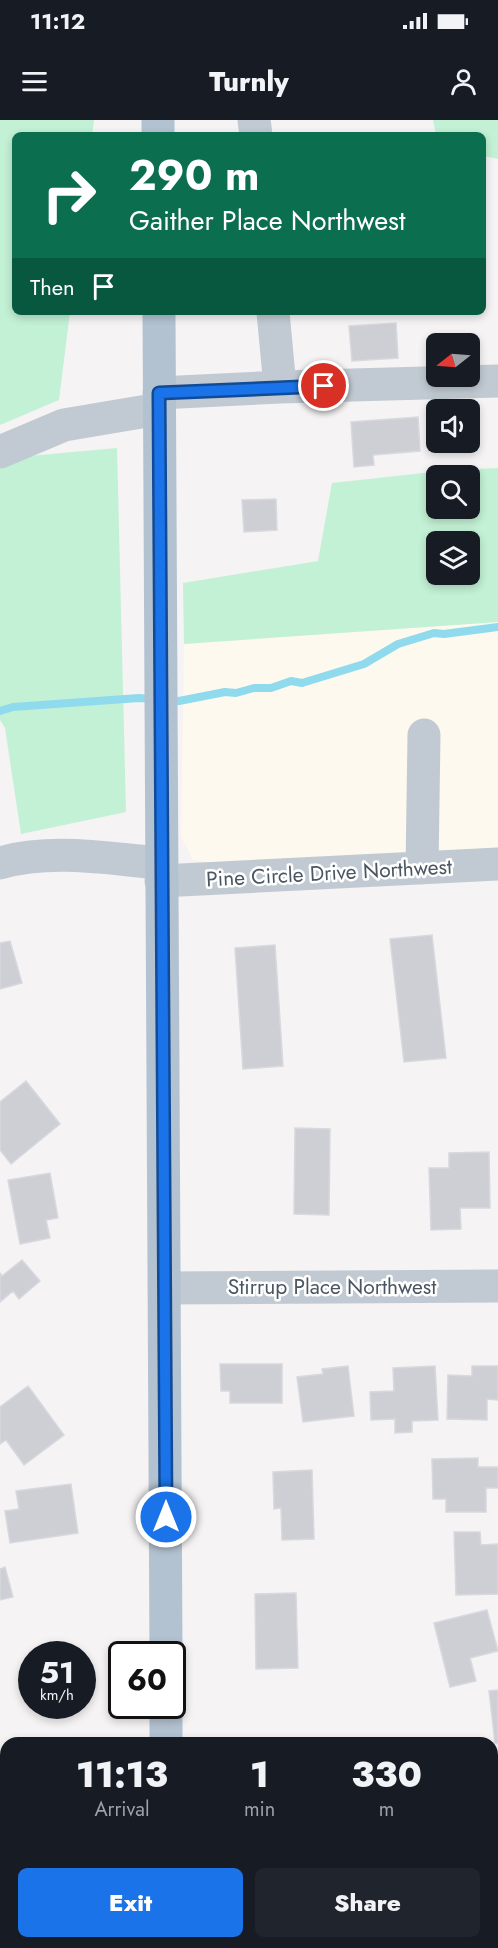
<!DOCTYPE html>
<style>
body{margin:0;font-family:Jost,sans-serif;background:#20242c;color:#f1f3f6;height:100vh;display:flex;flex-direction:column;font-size:22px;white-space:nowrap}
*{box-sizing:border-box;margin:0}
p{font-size:20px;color:#9ea1a6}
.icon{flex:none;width:33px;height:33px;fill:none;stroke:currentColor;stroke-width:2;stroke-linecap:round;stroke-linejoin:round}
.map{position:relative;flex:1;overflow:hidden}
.drawer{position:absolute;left:0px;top:1617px;width:498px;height:212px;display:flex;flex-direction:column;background:#171b24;border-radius:18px 18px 0 0;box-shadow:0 3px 9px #0003}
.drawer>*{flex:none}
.top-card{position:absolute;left:12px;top:12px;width:474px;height:183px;border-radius:9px;box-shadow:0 3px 9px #0003;background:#0b6e4f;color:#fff;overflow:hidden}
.needle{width:39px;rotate:253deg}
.buttons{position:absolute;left:426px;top:213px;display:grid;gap:12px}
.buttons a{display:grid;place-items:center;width:54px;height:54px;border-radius:9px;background:#171b24;box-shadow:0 3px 9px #0003;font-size:30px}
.speed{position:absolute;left:18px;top:1521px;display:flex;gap:12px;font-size:30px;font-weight:700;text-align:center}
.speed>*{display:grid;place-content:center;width:78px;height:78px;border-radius:50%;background:#171b24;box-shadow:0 3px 9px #0003;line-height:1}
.speed small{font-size:15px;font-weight:400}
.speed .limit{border:3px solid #111;border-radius:9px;background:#fff;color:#111}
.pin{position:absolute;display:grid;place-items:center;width:51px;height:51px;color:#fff;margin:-26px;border:3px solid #fff;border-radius:50%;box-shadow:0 2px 6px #0007}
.me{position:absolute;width:66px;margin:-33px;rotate:0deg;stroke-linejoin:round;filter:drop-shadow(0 0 4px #0008)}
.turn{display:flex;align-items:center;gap:21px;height:126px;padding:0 18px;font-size:27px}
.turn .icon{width:78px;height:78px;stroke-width:2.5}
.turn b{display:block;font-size:42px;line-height:51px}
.then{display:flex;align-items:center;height:57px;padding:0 18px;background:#0003;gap:12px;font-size:22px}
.eta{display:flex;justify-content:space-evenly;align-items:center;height:102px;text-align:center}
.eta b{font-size:36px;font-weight:800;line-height:42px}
.primary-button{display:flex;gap:12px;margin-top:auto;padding:12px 18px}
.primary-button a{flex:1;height:69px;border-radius:9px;background:#1a73e8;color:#fff;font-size:24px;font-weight:800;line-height:69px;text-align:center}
.primary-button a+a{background:#20242c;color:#f1f3f6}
.status{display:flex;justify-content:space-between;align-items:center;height:42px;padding:0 30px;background:#171b24;direction:ltr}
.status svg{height:16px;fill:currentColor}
header{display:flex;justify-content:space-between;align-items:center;height:78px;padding:0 18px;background:#171b24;font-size:27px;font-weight:800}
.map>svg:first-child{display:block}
</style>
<div class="status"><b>11:12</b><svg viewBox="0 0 49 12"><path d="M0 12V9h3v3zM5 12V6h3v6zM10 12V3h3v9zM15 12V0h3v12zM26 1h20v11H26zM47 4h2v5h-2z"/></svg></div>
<header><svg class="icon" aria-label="menu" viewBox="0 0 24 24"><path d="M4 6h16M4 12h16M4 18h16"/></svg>Turnly<svg class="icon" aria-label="person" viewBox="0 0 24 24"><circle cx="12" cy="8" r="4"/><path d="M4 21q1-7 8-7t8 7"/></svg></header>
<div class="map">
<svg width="498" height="1828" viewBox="0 0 498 1828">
<rect width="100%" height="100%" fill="#f5f3f3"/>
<path fill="#fdf9ef" d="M498,502V729L237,747L193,740L181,716L184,524Z"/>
<path fill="#c3f1d5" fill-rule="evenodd" d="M0,0H94L92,15H15V192H70L59,280L0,305Z
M433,0H498V39L483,36V15H436Z
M117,328L126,692L21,714L5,608L0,600V347L29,336Z
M498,348V502L184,524L183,463L318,441L332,363L451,350ZM436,356H470V388H436ZM436,422H470V454H436Z"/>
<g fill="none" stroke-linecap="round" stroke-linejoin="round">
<path stroke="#90daee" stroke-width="8" d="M169,580L179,581L225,572L236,573L254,568H271L291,561L302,563L364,544L398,524L434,513L444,514L498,507
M0,591L13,587L139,578L154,579"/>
</g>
<path fill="#cdcfd5" stroke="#d7d9de" stroke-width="1.5" d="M396,203L398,238L352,241L349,206Z
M418,297L420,331L373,335L374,345L354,347L351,302Z
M276,379L277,410L244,412L242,380Z
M432,815L446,938L404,942L390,819Z
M10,821L22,863L0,869V823Z
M275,825L283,946L243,949L235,828Z
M26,961L60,1004L11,1044L0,1030V982Z
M295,1008L330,1009L329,1095L294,1094Z
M489,1032L490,1088H460L461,1109L431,1110L429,1048H449V1033Z
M50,1053L58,1098L46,1100L50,1118L20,1124L8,1060Z
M22,1140L40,1161L19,1179L13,1171L0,1182V1153L2,1156Z
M220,1244H282V1283H230V1271H221Z
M348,1246L354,1296L303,1302L297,1257L323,1254L322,1249Z
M435,1246L438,1300L412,1301V1312L395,1313V1299L371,1300L370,1272L394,1271L393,1248Z
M472,1246H498V1280L487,1279V1300L447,1299L448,1255L472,1256Z
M28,1266L64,1315L24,1345L6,1320L0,1324V1287Z
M478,1338V1347H498V1368H486V1392H446V1379H433L432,1339Z
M312,1350L314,1419L282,1420L281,1388L274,1389L273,1352Z
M71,1364L78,1413L10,1423L5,1391L19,1389L16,1371Z
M454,1412H480L481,1425L498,1424V1474L456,1475Z
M5,1447L13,1477L0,1480V1449Z
M296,1473L298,1548L256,1549L255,1474Z
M487,1490L498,1531L470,1538L476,1561L450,1567L434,1503Z
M498,1570V1623H495L489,1571Z
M498,1650V1671L492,1660V1653Z
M6,1725V1778L0,1779V1726Z
M262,1822H304L295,1828H265Z"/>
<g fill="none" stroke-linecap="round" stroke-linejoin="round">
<path stroke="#c1cad2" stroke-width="33" d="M254,0L256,15
M273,192L280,267
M159,273L280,267L498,261
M0,332L64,305L159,289
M0,743C52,728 109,739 161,743
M422,748L424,615
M161,761L498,744
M165,1168L498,1166"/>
<path stroke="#b3c2d1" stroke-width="33" d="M158,0V15
M159,192L166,1534
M166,1586V1623
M167,1822V1828"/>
</g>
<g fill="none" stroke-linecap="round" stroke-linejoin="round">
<defs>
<path id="route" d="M166,1397L159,273L324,266"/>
</defs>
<use href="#route" stroke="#114b97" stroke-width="15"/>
<use href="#route" stroke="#1a73e8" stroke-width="10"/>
</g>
<g text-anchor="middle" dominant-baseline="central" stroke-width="5" stroke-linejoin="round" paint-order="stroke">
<g font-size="21" fill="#4a5661" stroke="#fff">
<text transform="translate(329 753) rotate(-3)">Pine Circle Drive Northwest</text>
<text x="332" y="1167">Stirrup Place Northwest</text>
</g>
</g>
</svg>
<div class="buttons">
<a><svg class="needle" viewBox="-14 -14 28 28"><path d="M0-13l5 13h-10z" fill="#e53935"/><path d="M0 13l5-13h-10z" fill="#9ea1a6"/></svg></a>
<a><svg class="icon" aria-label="sound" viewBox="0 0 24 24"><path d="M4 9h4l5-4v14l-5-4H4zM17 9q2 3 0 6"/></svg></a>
<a><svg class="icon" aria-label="search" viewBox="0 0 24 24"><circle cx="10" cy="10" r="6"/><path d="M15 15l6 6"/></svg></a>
<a><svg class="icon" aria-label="layers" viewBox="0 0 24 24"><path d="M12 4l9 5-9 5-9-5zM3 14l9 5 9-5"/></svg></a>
</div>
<div class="speed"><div>51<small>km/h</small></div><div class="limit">60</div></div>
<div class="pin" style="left:324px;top:266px;background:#d93025"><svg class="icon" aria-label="arrive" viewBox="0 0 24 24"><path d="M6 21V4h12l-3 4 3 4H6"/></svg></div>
<svg class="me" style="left:166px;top:1397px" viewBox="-20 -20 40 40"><circle r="17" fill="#1a73e8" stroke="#fff" stroke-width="3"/><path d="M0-11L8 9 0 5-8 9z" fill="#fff"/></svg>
<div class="top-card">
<div class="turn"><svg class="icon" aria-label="right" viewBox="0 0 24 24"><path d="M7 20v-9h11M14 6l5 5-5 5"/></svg><div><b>290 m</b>Gaither Place Northwest</div></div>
<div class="then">Then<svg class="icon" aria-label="arrive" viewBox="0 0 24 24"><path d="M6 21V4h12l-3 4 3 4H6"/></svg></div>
</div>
<section class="drawer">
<div class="eta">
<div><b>11:13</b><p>Arrival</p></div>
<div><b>1</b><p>min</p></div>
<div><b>330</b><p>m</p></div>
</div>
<div class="primary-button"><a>Exit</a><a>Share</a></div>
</section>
</div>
